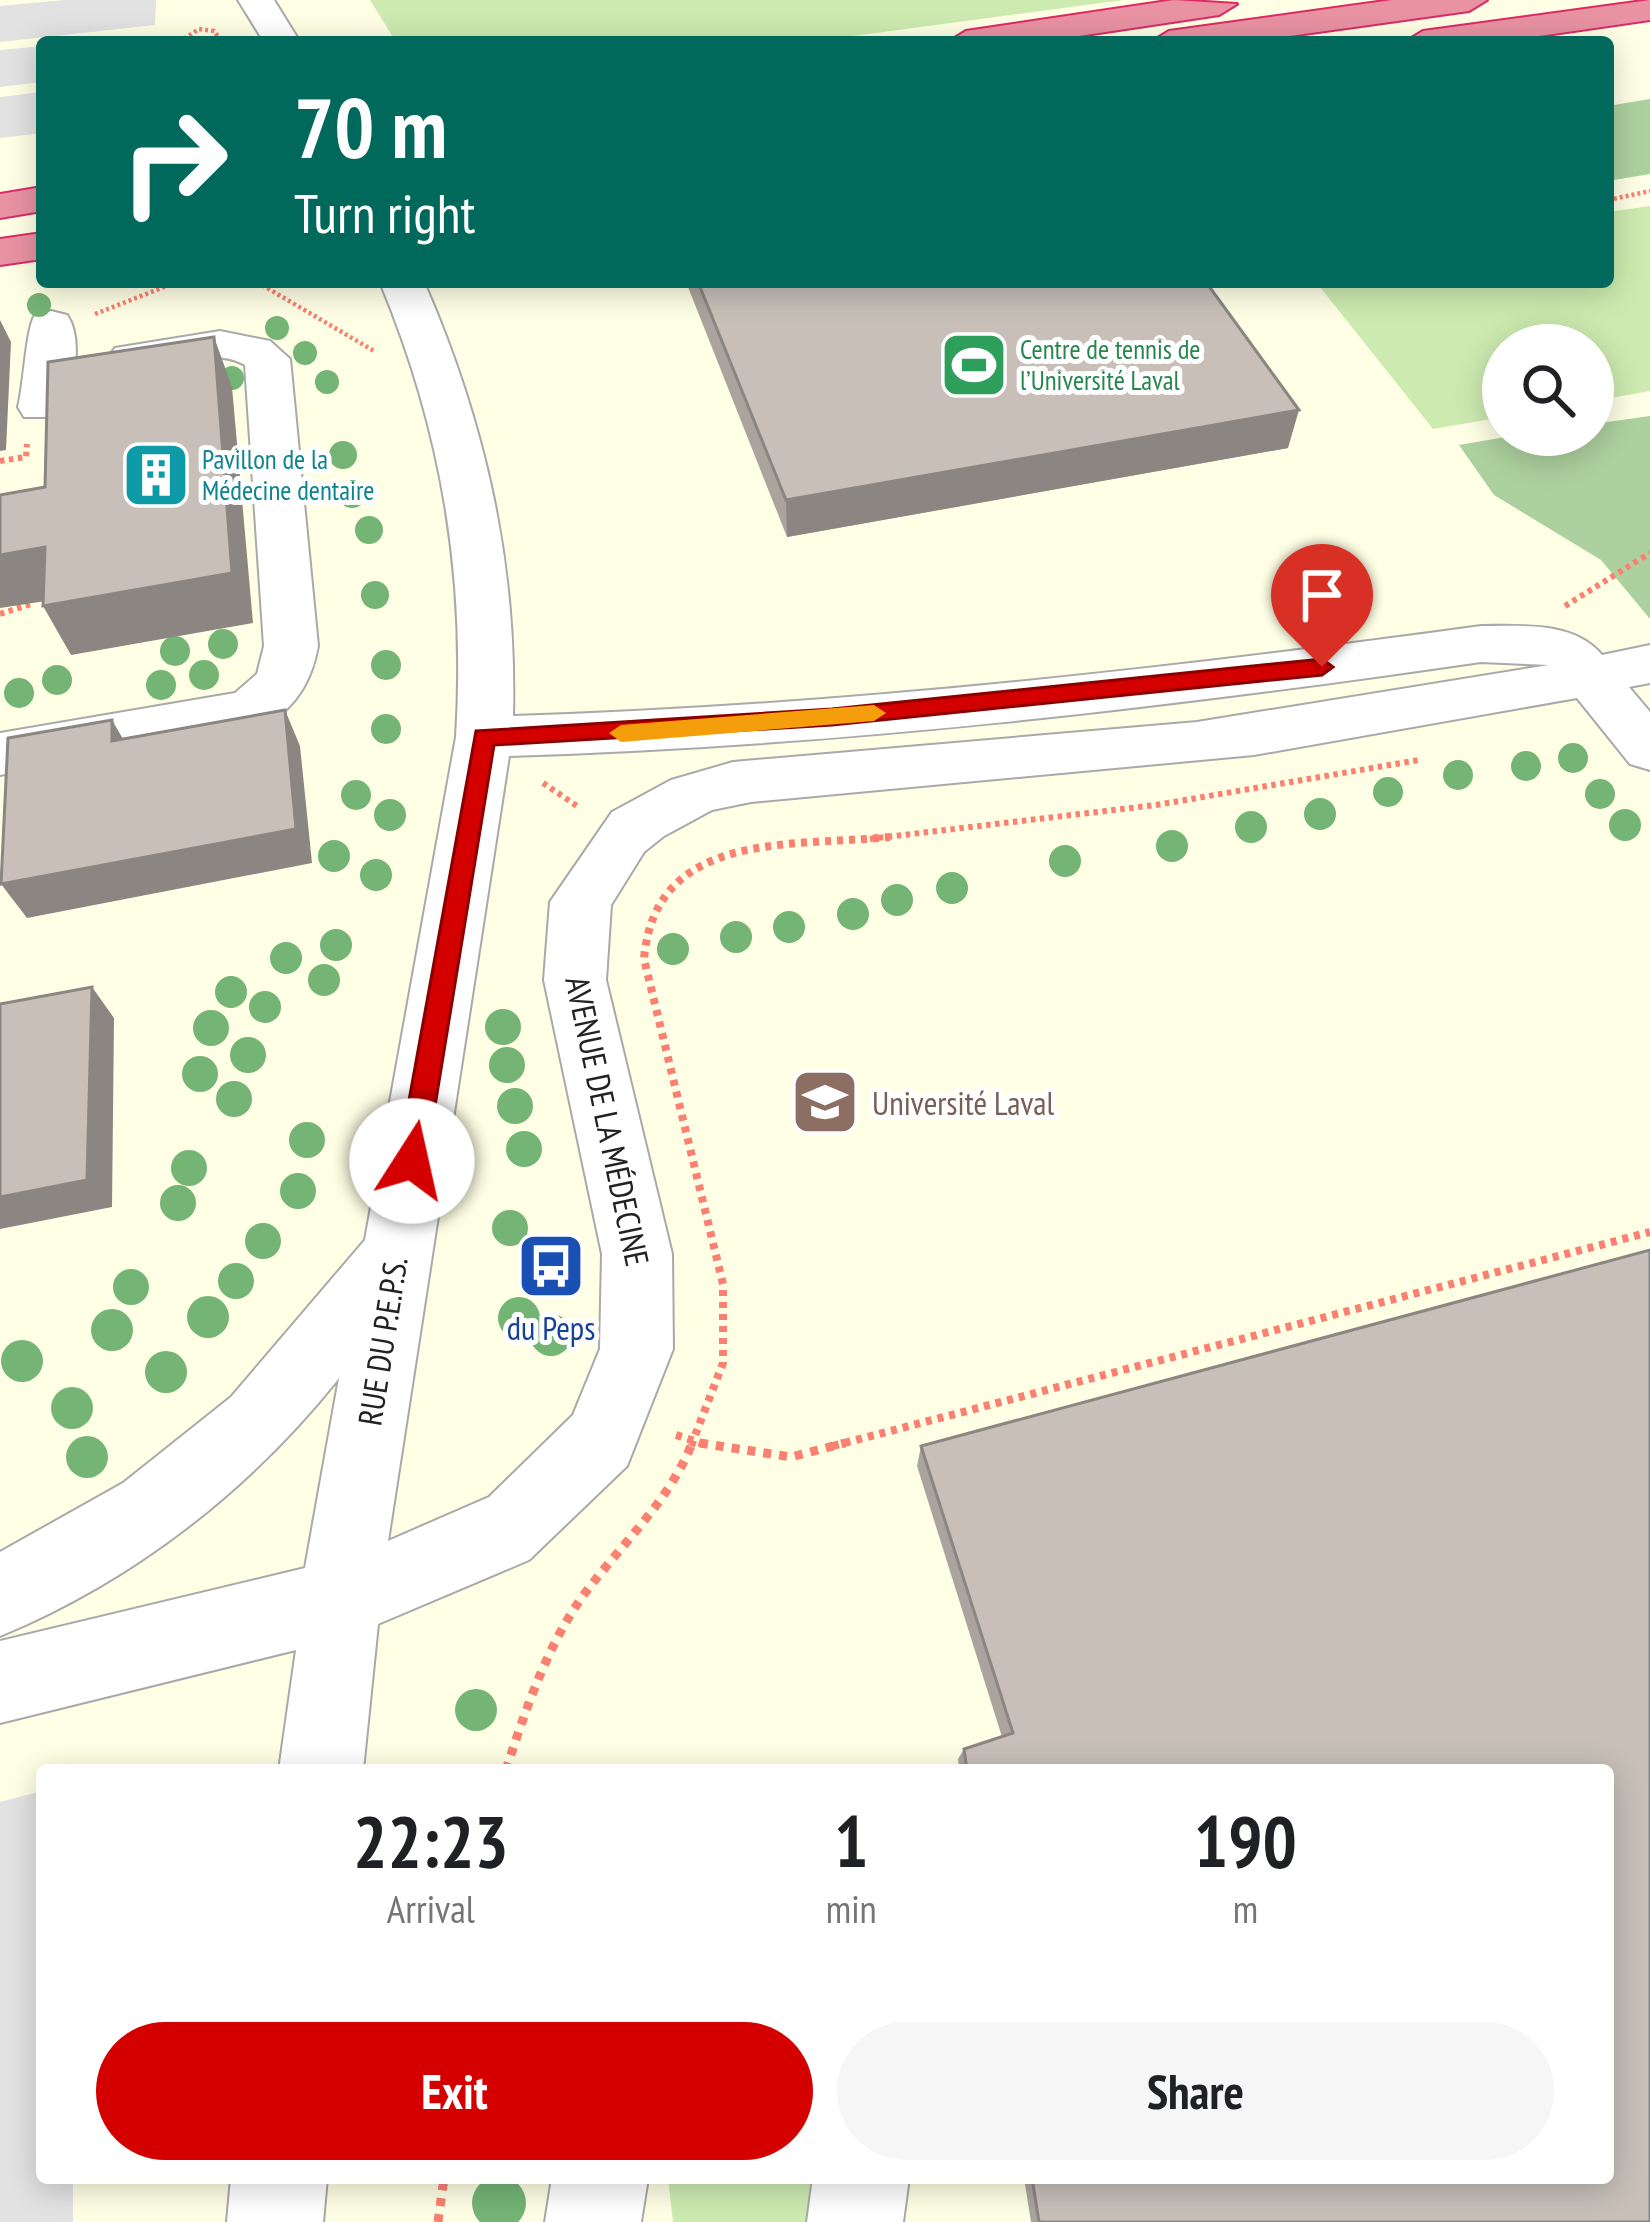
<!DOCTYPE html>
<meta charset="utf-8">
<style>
body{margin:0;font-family:"PT Sans Narrow",sans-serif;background:#f6f6f6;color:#202124;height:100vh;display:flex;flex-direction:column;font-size:45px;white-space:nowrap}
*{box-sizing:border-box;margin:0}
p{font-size:39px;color:#757577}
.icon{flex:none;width:66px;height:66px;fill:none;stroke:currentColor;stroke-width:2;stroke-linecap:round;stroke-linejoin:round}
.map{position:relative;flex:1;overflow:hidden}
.side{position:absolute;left:36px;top:1764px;width:1578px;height:420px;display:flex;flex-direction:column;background:#fff;border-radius:12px;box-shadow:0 6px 30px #0003}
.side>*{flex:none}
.banner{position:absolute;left:36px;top:36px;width:1578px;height:252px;border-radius:12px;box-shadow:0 6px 30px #0003;background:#00695c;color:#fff;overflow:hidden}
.controls{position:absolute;left:1482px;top:324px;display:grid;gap:24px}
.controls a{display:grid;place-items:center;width:132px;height:132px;border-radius:50%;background:#fff;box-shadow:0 6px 30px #0003;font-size:60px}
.pin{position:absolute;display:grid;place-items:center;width:102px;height:102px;color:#fff;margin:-123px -51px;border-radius:50% 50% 50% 0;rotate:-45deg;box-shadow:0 0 12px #0007}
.pin .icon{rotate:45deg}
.me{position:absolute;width:132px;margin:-66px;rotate:10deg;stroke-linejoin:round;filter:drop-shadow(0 0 9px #0008)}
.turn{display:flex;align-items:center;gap:42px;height:252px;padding:0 60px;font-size:54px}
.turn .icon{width:156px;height:156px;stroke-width:2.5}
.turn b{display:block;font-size:84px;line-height:102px}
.eta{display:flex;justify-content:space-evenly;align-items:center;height:204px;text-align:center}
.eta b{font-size:72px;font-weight:700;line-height:84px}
.button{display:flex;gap:24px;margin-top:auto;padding:24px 60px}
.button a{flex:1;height:138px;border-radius:72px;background:#d40000;color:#fff;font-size:48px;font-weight:700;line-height:138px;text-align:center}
.button a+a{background:#f6f6f6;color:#202124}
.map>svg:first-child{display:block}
</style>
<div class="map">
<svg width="1650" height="2222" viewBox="0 0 1650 2222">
<rect width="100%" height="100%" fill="#f2efe9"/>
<path fill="#ffffe5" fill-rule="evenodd" d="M0,0H1650V2222H0ZM42,42H1608V282H42ZM1503,345H1593V435H1503ZM42,1770H1608V2178H42Z"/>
<path fill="#cdebb0" d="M370,0H1124L808,42H396Z
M1650,206V391L1593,401V345H1503V417L1433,429L1316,282H1608V212Z
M668,2178H824L817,2222H673Z"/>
<path fill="#add19e" d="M1650,99V174L1608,181V106Z
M1650,416V619L1601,560L1494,495L1459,445L1517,435H1593V424Z"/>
<path fill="#e2e2e2" d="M64,0H156L155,25L0,42V6Z
M42,46V82L0,87V50Z
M42,92V133L0,138V97Z
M42,1791V2178H73V2222H0V1802Z"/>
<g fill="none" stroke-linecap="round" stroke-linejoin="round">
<defs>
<path id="minor" d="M238,0H274L300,42H264Z
M380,282H424C485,422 517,563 513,716C837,706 1159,670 1481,626C1522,626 1574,621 1602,655L1650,645V683L1629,687L1650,712V770L1630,764L1577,698L1254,755L751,802L712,810L664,836L644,852L611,905L606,980L672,1254L673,1349L627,1466L529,1560L378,1624L363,1770H279L296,1650L0,1723V1641L305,1568L339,1378C250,1490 133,1581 0,1636V1552L123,1483L231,1397L365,1240L456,737C466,576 442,431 380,282ZM1481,662L1549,665L1197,722L733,762L671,780L612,812L550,902L544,980L602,1254L600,1349L573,1415L489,1497L388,1541L509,756C835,746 1158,709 1481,662Z
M51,311L67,315C84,339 74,393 58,417H24L18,407C24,384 26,328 35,315Z
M220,331L270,341L290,359L318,646C312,680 297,705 268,724L0,775V733L235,693L257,674L264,646L245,365C206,342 156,378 115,368L108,358L115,348Z
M231,2178H327L323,2222H227Z
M552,2178H648L641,2222H545Z
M813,2178H909L903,2222H807Z"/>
<path id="highway" d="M1174,0L1237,4L1219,15L1039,42H948L966,31Z
M1392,0H1487L1469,11L1247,42H1151L1169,31Z
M1650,0V20L1498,42H1405L1423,31Z
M42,187V211L0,218V194Z
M42,233V259L0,265V239Z"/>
</defs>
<use href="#minor" stroke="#a9a9a9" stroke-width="4"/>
<use href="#highway" stroke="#dc2a67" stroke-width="4"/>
<path stroke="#fa8072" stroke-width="4.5" stroke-dasharray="3 3" stroke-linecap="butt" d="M179,42L199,29L214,31L222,42
M1608,200L1650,191
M257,282L374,351
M95,314L177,282"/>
<path stroke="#fa8072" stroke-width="6" stroke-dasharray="4.5 4.5" stroke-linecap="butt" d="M0,461L26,457L27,444
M1565,606L1650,553
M0,614L34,603
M543,783L580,808
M861,840L1156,805L1419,760"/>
<path stroke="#fa8072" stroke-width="8" stroke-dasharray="6 6" stroke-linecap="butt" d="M676,1435L710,1446
M691,1446L723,1363V1284L644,959C655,829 793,847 890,837
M833,1446L1650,1232"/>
<path stroke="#fa8072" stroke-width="9" stroke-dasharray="8 8" stroke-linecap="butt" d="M700,1443L791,1457L845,1443
M506,1770C524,1714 546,1649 580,1600C617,1548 669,1503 692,1443
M438,2222L444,2178"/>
<use href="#minor" fill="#fff" fill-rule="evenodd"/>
<use href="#highway" fill="#e892a2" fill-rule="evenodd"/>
</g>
<g fill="#74b475">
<circle cx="39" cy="305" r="12"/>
<circle cx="277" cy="328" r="12"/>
<circle cx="305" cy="353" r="12"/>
<circle cx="232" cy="378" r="12"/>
<circle cx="327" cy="382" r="12"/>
<circle cx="343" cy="455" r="14"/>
<circle cx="352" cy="494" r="14"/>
<circle cx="369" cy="530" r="14"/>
<circle cx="375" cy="595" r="14"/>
<circle cx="223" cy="644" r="15"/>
<circle cx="175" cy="651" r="15"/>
<circle cx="386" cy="665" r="15"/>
<circle cx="204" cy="675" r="15"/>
<circle cx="57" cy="680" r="15"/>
<circle cx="161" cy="685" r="15"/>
<circle cx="19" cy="693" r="15"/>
<circle cx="386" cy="729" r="15"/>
<circle cx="1573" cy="758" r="15"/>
<circle cx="1526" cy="766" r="15"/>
<circle cx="1458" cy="775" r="15"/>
<circle cx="1388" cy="792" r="15"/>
<circle cx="1600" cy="794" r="15"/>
<circle cx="356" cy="795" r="15"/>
<circle cx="1320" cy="814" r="16"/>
<circle cx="390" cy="815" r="16"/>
<circle cx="1625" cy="825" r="16"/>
<circle cx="1251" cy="827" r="16"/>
<circle cx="1172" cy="846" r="16"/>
<circle cx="334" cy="856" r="16"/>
<circle cx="1065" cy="861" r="16"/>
<circle cx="376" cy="875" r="16"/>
<circle cx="952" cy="888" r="16"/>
<circle cx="897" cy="900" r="16"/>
<circle cx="853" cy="914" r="16"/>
<circle cx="789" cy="927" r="16"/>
<circle cx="736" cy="937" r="16"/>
<circle cx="336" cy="945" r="16"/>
<circle cx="673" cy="949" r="16"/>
<circle cx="286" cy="958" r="16"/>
<circle cx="324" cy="980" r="16"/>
<circle cx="231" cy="992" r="16"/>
<circle cx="265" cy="1007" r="16"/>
<circle cx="503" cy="1027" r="18"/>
<circle cx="211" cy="1028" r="18"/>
<circle cx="248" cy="1055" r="18"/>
<circle cx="507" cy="1065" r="18"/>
<circle cx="200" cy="1074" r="18"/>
<circle cx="234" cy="1099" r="18"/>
<circle cx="515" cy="1106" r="18"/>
<circle cx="307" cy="1140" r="18"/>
<circle cx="524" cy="1149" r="18"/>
<circle cx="189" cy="1168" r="18"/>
<circle cx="298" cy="1191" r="18"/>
<circle cx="178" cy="1203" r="18"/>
<circle cx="510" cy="1228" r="18"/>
<circle cx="263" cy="1241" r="18"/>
<circle cx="236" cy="1281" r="18"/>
<circle cx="131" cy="1287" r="18"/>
<circle cx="208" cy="1317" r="21"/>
<circle cx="519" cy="1318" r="21"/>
<circle cx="112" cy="1330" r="21"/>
<circle cx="551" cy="1335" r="21"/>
<circle cx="22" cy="1361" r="21"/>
<circle cx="166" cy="1372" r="21"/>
<circle cx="72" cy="1408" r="21"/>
<circle cx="87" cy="1457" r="21"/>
<circle cx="476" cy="1710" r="21"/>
<circle cx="499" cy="2203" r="27"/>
</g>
<path fill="#aba49e" d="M686,282H1206L1288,448L787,537Z
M1650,1250V2222H1031L1024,2178H1608V1770H959L958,1759L964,1749L1002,1737L917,1466L921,1446Z"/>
<path fill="#8b8681" d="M0,320L11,342L6,450L0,451Z
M214,337L232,387L253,623L71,655L43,606Z
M1299,410L1288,448L787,537L786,500Z
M45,547L72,597L0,608V555Z
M285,710L300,746L312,863L27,918L1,884Z
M112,720L133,756L112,741Z
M92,987L114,1018L112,1207L0,1229V1197Z"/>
<path fill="#c7bfb8" stroke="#8b8681" stroke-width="3" d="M698,282H1206L1299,410L786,500Z
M214,337L232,573L43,606L45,547L0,555V495L45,487L48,362Z
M285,710L296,829L1,884L8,738L112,720V741Z
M92,987L87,1180L0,1197V1004Z
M1650,1250V2222H1039L1032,2178H1608V1770H967L964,1749L1013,1733L921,1446Z"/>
<path fill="#d40000" stroke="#8a0000" stroke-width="3" d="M1322,659L1333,667L1322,675L832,725L494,745L426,1161L412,1173L402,1170L398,1161L476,731L832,709Z"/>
<path fill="#f59e0b" d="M874,705L886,713L874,721L621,742L609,733L621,725Z"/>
<defs>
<symbol id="stadium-square" viewBox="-11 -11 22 22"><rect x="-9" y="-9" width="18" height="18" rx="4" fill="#2e9e5b" stroke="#fff"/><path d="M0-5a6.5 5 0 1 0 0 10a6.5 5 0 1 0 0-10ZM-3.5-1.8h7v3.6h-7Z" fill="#fff"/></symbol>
<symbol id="building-square" viewBox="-11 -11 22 22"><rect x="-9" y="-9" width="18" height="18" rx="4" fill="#0f9aa8" stroke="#fff"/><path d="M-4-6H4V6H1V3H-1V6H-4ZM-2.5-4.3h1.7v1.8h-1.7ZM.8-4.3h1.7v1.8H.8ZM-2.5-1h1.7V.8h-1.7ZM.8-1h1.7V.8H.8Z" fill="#fff"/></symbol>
<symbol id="university-square" viewBox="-11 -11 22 22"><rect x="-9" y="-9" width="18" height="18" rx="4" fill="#8d6e63" stroke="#fff"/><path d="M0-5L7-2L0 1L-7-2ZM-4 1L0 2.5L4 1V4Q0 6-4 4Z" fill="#fff"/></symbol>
<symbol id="bus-square" viewBox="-11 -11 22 22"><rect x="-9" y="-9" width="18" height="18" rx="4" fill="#1a4fb4" stroke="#fff"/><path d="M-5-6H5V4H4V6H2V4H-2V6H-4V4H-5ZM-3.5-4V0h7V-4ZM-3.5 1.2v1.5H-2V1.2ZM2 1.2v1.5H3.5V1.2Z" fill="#fff"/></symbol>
</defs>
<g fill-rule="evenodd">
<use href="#stadium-square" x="936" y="327" width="76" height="76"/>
<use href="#building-square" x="118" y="437" width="76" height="76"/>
<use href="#university-square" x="787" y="1064" width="76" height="76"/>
<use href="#bus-square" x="513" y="1228" width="76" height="76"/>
</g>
<g text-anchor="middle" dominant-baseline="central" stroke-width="10" stroke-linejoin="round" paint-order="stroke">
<g font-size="27" fill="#27864d" stroke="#fff" text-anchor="start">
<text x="1020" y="349">Centre de tennis de<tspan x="1020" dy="31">l’Université Laval</tspan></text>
</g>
<g font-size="27" fill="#0d838f" stroke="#fff" text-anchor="start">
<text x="202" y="459">Pavillon de la<tspan x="202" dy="31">Médecine dentaire</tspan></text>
</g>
<g font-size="33" fill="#785e54" stroke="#fff" text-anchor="start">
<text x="872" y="1102">Université Laval</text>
</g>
<g font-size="33" fill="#222" stroke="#fff">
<text transform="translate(608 1121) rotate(78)">AVENUE DE LA MÉDECINE</text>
<text transform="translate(382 1341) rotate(-81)">RUE DU P.E.P.S.</text>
</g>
<g font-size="33" fill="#164399" stroke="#fff">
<text x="551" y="1327">du Peps</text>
</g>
</g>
</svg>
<div class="controls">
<a><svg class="icon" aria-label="search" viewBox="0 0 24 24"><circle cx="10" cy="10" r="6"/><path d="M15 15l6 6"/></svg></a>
</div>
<div class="pin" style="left:1322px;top:667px;background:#d93025"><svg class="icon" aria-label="arrive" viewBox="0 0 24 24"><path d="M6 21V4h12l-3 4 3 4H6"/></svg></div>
<svg class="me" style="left:412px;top:1161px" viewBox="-20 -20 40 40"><circle r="19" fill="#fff"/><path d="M0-13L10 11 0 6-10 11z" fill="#d40000"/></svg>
<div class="banner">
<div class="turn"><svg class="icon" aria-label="right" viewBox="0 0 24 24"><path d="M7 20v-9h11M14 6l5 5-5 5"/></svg><div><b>70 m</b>Turn right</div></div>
</div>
<section class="side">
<div class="eta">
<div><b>22:23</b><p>Arrival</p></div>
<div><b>1</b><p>min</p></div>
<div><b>190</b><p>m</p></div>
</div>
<div class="button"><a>Exit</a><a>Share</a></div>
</section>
</div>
